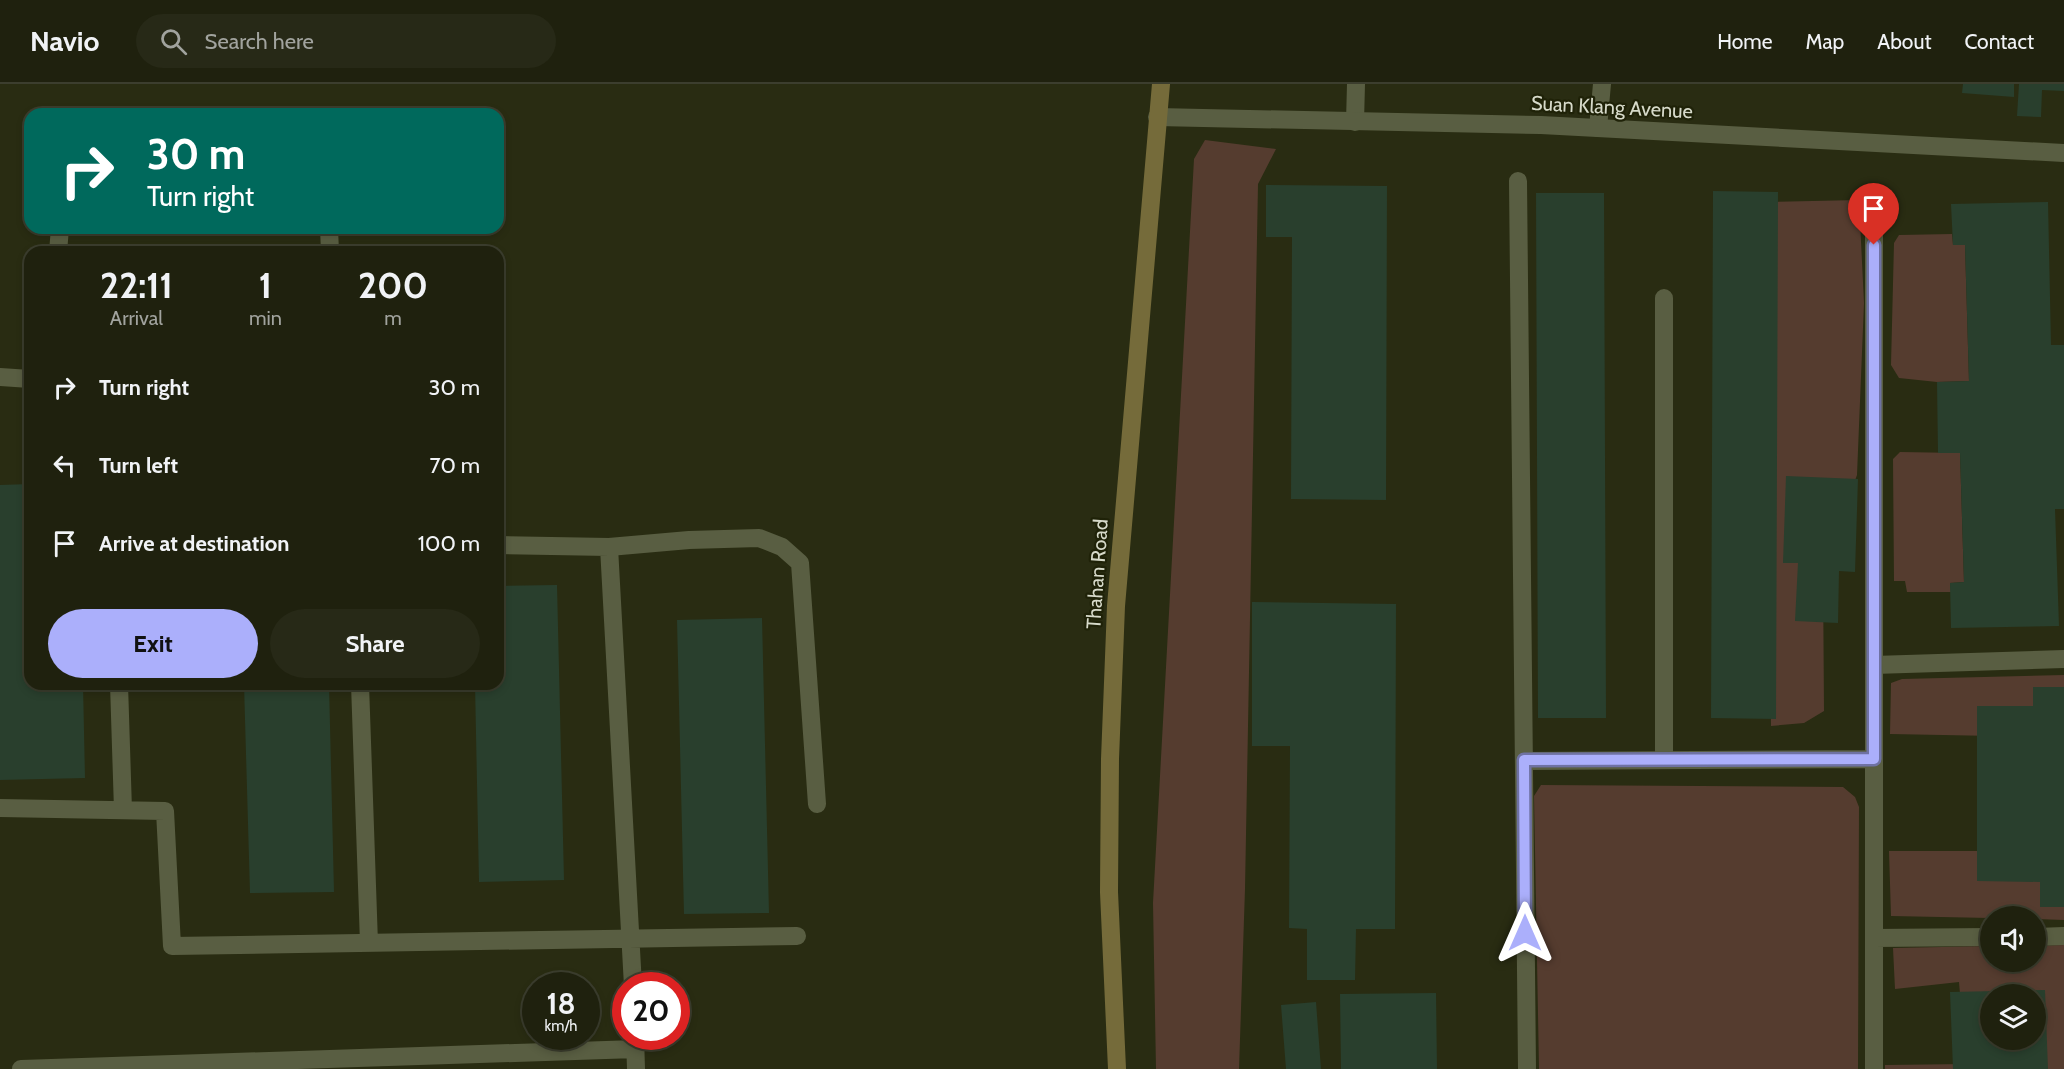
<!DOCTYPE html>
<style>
body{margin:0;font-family:Cabin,sans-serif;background:#272917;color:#f1f3f6;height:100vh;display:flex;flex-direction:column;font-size:22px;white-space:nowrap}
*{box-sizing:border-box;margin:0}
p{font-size:20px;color:#a1a39e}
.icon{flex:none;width:33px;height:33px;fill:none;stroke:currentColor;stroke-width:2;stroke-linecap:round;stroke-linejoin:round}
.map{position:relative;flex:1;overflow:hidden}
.side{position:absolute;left:24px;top:162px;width:480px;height:444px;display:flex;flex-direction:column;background:#1f210e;border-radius:18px;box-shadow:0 3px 9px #0003,0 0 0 2px #3c3e2e}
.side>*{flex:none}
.banner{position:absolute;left:24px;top:24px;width:480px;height:126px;border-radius:18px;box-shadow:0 3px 9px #0003,0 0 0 2px #3c3e2e;background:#00695c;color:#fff;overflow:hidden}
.tools{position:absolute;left:1980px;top:822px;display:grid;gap:12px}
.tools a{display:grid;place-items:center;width:66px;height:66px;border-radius:50%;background:#1f210e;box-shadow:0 3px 9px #0003,0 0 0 2px #3c3e2e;font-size:30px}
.speed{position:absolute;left:522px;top:888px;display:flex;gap:12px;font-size:30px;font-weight:700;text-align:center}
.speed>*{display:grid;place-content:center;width:78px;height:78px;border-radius:50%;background:#1f210e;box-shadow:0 3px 9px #0003,0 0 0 2px #3c3e2e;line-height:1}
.speed small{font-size:15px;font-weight:400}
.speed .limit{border:9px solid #d22;background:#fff;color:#111}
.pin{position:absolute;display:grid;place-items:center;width:51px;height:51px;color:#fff;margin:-62px -26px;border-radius:50% 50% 50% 0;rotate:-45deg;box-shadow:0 0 6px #0007}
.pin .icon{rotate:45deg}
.me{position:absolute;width:66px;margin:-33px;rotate:0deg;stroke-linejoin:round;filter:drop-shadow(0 0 4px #0008)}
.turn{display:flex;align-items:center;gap:21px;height:126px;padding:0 24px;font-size:27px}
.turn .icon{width:78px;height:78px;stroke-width:2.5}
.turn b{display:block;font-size:42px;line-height:51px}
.eta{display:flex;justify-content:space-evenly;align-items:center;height:102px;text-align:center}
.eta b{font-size:36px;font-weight:800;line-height:42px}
.button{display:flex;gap:12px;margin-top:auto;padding:12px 24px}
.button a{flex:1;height:69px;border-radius:36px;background:#abaffb;color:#111;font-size:24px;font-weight:800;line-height:69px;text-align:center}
.button a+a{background:#272917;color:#f1f3f6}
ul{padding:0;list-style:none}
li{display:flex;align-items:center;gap:18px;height:78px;padding:0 24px}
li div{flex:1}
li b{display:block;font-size:22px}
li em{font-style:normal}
header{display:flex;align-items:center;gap:36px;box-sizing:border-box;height:84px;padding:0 30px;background:#1f210e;border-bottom:2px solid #3c3e2e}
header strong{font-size:28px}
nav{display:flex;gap:33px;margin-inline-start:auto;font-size:21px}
.search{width:420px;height:54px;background:#272917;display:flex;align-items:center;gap:15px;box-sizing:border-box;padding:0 21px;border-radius:33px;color:#a1a39e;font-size:22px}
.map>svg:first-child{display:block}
</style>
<header>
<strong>Navio</strong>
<div class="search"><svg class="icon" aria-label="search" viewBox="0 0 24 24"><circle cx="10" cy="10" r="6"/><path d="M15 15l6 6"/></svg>Search here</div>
<nav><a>Home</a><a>Map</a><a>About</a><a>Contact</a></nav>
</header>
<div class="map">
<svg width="2064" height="985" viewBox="0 0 2064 985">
<rect width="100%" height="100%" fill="#292c12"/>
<path fill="#553c2f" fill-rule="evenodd" d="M1205,56L1276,65L1258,100L1245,805L1239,985H1156L1153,819L1194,75Z
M1859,116L1864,219L1857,391L1823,487L1824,627L1804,639L1771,642L1765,118Z
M1952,150L1953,161H1965L1969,297L1937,298L1899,294L1891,281L1894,159L1899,151Z
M1900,368L1960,369L1964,498L1950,499L1951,508H1907L1905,497H1894L1893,375Z
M2064,591V836L2036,835V832L1990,834L1891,832L1889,767H1994L1995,652L1890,650L1891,599L1902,595Z
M1541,701L1843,703L1855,713L1859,723L1858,985H1539L1534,712Z
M2064,861V985H1885V981L1966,980L1959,898L1895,905L1893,864L1990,862V878H2036V862ZM1990,910H2036V956H1990Z"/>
<path fill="#293f2d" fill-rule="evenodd" d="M1963,0H2014V13L1962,9Z
M2019,0H2064V7L2042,6L2041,33L2017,32Z
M1266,101L1387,102L1386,416L1291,415L1292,153H1266Z
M1713,107L1778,108L1776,635L1711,634Z
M1536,109H1604L1606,634H1538Z
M2048,118L2051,261H2064V425H2055L2059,542L1951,544L1950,499L1964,498L1960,369H1938L1937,298L1969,297L1965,161H1953L1951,120Z
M1786,392L1858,395L1855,488L1839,487L1838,539L1795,537L1798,479H1783Z
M30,400V600H83L85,694L0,696V401Z
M557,501L564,796L479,798L475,600H498V502Z
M1252,518L1396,520L1395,845H1356L1355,896H1307V845L1289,844L1290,662H1252Z
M762,534L769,829L684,830L677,536Z
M244,600H329L334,808L250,809Z
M2033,603H2064V823H2040V798L1977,797V622H2033Z
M2045,906L2048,985H1953L1950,908ZM1990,910H2036V956H1990Z
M1436,909L1437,985H1341L1340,910Z
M1316,918L1321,985H1286L1281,921Z"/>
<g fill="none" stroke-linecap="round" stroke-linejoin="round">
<path stroke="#595e42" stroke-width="18" d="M1355,38L1356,0
M1598,44L1602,0
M1518,97L1527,985
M329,144L330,168
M58,168L60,144
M1664,214V676
M0,293L30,295
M498,461L609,463L689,456L759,454L782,463L800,479L817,720
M609,463L633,902
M1874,581L2064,575
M119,600L123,726
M360,600L369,859
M1524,677L1874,675
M0,724L165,727L172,862L797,852
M2036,853L2064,852
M1874,854L1990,853
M635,952L636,985
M21,985L636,965
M1874,985V114"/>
<path stroke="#595e42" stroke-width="18" d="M1157,33L1541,41L2064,69"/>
<path stroke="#756b3a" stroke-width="18" d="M1117,985L1109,808L1110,675L1116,522L1161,0"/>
</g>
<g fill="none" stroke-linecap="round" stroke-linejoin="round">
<defs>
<path id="route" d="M1525,849L1524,676L1874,675V161"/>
</defs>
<use href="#route" stroke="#6f72a3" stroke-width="15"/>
<use href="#route" stroke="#abaffb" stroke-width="10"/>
</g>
<g text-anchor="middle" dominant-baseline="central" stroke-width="4.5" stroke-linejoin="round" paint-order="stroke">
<g font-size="20" fill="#d7daca" stroke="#1f2208">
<text transform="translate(1612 23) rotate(3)">Suan Klang Avenue</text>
<text transform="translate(1097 490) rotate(-86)">Thahan Road</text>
</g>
</g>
</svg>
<div class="tools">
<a><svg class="icon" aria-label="sound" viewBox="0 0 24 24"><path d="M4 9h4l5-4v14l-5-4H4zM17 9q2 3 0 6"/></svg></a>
<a><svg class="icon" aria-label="layers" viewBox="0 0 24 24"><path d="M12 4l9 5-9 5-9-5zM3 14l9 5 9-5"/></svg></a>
</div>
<div class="speed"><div>18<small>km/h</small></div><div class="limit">20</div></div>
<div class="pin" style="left:1874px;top:161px;background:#d93025"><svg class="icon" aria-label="arrive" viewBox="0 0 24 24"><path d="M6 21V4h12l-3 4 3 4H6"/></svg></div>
<svg class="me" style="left:1525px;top:849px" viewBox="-20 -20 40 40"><path d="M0-17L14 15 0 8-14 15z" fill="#abaffb" stroke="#fff" stroke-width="4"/></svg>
<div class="banner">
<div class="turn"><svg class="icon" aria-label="right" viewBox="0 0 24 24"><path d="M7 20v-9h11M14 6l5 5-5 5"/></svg><div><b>30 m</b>Turn right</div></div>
</div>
<section class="side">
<div class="eta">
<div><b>22:11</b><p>Arrival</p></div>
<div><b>1</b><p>min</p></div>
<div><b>200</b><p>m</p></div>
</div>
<ul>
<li><svg class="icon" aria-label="right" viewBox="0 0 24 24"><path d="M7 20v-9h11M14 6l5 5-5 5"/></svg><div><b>Turn right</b></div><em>30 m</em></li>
<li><svg class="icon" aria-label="left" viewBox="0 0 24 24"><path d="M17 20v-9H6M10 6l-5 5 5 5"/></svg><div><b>Turn left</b></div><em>70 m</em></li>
<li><svg class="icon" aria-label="arrive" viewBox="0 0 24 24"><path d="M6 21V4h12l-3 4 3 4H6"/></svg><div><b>Arrive at destination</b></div><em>100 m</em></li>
</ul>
<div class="button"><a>Exit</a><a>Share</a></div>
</section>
</div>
